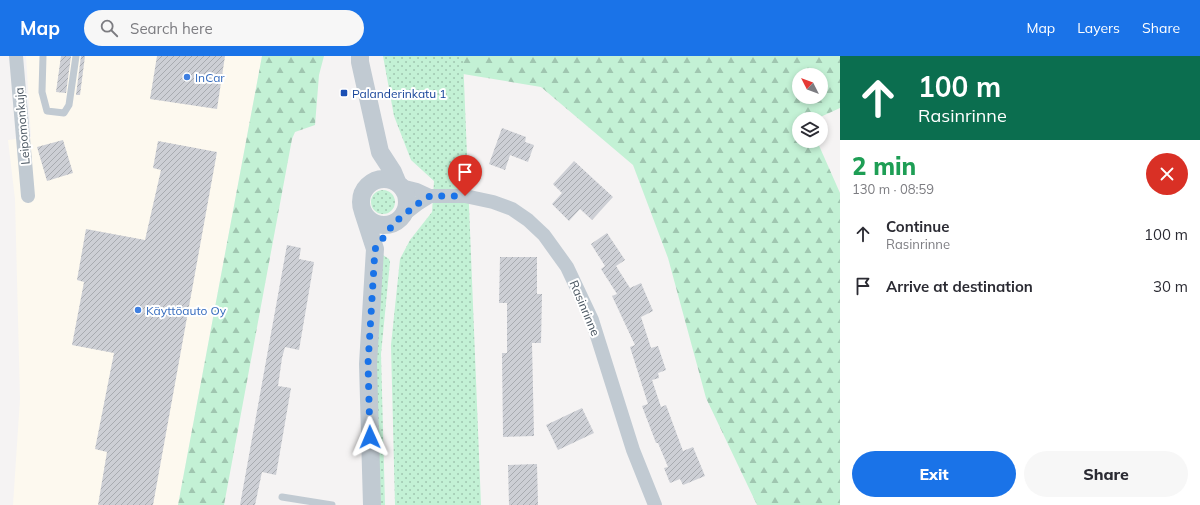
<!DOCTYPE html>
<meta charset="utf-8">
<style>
body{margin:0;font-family:Mulish,sans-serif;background:#f7f7f7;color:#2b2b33;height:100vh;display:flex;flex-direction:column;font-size:15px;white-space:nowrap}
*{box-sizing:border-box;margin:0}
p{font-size:13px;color:#7c7c81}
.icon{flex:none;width:22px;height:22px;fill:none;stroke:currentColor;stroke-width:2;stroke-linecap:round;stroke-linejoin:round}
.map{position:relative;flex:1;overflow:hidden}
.panel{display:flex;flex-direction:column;background:#fff;width:360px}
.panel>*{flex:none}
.banner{background:#0b6e4f;color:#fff;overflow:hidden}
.needle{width:26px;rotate:312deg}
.tools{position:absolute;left:792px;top:12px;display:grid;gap:8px}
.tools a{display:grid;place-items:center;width:36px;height:36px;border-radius:50%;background:#fff;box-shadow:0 2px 6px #0003;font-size:20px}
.pin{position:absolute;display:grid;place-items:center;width:34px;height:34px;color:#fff;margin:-41px -17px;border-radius:50% 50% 50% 0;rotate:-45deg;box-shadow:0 0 4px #0007}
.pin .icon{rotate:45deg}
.me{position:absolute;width:44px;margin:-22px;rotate:359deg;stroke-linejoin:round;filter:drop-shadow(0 0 3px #0008)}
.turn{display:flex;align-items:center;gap:14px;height:84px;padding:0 12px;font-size:18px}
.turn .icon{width:52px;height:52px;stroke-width:2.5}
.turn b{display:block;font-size:28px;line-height:34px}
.round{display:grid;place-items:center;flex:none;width:42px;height:42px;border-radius:21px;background:#f7f7f7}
.summary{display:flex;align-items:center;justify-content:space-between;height:68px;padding:0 12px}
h1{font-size:24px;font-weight:800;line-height:30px;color:#1e9e55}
.primary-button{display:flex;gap:8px;margin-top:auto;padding:8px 12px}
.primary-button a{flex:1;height:46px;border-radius:24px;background:#1a73e8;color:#fff;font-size:16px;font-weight:800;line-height:46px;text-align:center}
.primary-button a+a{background:#f7f7f7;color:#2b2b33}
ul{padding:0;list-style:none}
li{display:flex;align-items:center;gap:12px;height:52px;padding:0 12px}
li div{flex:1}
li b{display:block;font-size:15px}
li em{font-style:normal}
header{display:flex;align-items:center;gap:24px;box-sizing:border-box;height:56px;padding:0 20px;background:#1a73e8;color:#fff}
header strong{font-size:19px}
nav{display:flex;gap:22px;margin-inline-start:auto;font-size:14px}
.search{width:280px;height:36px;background:#f7f7f7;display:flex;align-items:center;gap:10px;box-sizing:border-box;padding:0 14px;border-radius:22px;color:#7c7c81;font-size:15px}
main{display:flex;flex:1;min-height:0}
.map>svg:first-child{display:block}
</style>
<header>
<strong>Map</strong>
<div class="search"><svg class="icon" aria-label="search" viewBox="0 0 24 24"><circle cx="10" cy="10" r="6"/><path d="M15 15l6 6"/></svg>Search here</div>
<nav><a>Map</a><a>Layers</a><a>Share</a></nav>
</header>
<main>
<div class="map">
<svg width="840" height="449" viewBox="0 0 840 449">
<defs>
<pattern id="grass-dots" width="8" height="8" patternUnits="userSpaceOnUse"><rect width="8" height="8" fill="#c3f1d5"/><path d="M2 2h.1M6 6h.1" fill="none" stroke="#a0c6b0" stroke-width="1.8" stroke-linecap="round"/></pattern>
<pattern id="forest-firs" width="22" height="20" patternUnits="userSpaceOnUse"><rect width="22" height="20" fill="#c3f1d5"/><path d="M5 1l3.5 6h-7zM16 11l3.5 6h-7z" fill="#a0c6b0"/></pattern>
<pattern id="building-hatch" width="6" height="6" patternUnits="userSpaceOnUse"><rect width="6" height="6" fill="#cdcfd5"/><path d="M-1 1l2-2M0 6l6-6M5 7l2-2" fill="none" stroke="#a8abb0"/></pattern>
</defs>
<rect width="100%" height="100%" fill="#f5f3f3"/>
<path fill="#fdf9ef" d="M26,0H262L178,449H13L20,343L15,143L8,84L31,81Z"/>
<path fill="url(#grass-dots)" d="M383,0H463L481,449H395L391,289L400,203L410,184L432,156L434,125L411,104L394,60Z
M371 146a12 12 0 1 1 24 0a12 12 0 1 1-24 0Z
M383,199L389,203L390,206L381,298L385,449H377L373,296Z"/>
<path fill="url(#forest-firs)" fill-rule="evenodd" d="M262,0H324L319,19L315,69L295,76L292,83L224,449H178Z
M463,0H840V52L816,63H799V85H817L840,137V449H757L706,342L668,202L633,109L541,31L463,18ZM799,19H821V41H799Z"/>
<path fill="url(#building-hatch)" d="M61,0H71L66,37L56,36Z
M81,0H85L80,39H76Z
M157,0H225L217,53L150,43Z
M502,72L526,81L525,86L534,89L528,106L510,99L505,114L489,108Z
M63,84L73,117L47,125L37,91Z
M158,85L217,96L153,449H98L107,396L95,393L114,297L72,289L84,226L77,224L86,173L145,184L161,114L153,112Z
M574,105L613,141L592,164L580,153L569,165L552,148L562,137L553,128Z
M607,177L625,204L616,210L630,232L641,227L653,255L641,261L651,292L658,290L666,314L658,317L659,322L652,324L661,351L666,349L683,395L693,391L705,420L683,429L680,423L670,427L664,412L668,411L658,387H656L642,350L648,348L630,291L635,289L612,240L617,238L601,213L605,210L591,188Z
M287,189L301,192L299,203L314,206L299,294L285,291L282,302L278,330L291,332L276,419L262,416L255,449H240Z
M500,201H537V238H542L541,287H532L534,380L503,381L502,297H507V247H499Z
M582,352L594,377L558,394L546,369Z
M537,408L538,449H509L508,409Z"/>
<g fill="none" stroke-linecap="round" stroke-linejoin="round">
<path stroke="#c1cad2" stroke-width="7" d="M43,0L42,36L47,55L64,57L69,49L76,0
M282,441L332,449"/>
<path stroke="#c1cad2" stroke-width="14" d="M16,0L28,140
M401,130L417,134L430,140H465L493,146L512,153L528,164L544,179L567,211L592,264L633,394L655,449
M402,160L419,147L430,140"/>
<path stroke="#c1cad2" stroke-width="18" d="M360,0V6L380,96L393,116L398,128
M361 146a23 23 0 1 1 46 0a23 23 0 1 1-46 0Z
M363,156L375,193L368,308L372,449"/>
</g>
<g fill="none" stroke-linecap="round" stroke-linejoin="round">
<path stroke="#1a73e8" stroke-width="7" stroke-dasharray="0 12.6" d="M370,381L368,308L375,193L386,178L395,166L419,147L430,140H465"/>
</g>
<g fill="#3f7fe0" stroke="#fff" stroke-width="1.5">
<circle cx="187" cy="21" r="4"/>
<circle cx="138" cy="254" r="4"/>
</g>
<rect fill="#1a4fb4" stroke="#fff" stroke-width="1.5" x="340" y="33" width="8" height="8" rx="2"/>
<g text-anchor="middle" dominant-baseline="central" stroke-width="4" stroke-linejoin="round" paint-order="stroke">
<g font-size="12" fill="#366cbe" stroke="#fff" text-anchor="start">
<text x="195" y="21">InCar</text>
<text x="146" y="254">Käyttöauto Oy</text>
</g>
<g font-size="12" fill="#164399" stroke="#fff" text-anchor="start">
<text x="352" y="37">Palanderinkatu 1</text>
</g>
<g font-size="12" fill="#4a5661" stroke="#fff">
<text transform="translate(22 70) rotate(-95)">Leipomonkuja</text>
<text transform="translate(585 252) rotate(67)">Rasinrinne</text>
</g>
</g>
</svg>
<div class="tools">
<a><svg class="needle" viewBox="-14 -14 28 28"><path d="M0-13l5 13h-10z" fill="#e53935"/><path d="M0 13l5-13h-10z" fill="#7c7c81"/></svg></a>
<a><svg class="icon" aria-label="layers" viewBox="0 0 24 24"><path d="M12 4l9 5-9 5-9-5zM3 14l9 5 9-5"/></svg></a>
</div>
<div class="pin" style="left:465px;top:140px;background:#d93025"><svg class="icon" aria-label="arrive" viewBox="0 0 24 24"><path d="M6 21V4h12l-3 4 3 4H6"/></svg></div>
<svg class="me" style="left:370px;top:381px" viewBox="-20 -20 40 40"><path d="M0-17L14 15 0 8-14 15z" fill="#1a73e8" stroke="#fff" stroke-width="4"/></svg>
</div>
<section class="panel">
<div class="banner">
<div class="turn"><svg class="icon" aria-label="ahead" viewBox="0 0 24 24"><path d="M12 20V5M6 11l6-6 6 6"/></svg><div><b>100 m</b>Rasinrinne</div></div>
</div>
<div class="summary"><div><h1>2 min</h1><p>130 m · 08:59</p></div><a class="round" style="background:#d93025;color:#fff"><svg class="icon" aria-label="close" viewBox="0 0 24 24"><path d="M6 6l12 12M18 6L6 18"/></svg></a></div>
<ul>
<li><svg class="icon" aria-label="ahead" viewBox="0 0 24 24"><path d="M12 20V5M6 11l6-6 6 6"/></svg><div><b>Continue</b><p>Rasinrinne</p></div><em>100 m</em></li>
<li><svg class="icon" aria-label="arrive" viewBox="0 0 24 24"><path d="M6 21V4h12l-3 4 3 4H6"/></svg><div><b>Arrive at destination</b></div><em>30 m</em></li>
</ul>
<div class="primary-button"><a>Exit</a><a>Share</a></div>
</section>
</main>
